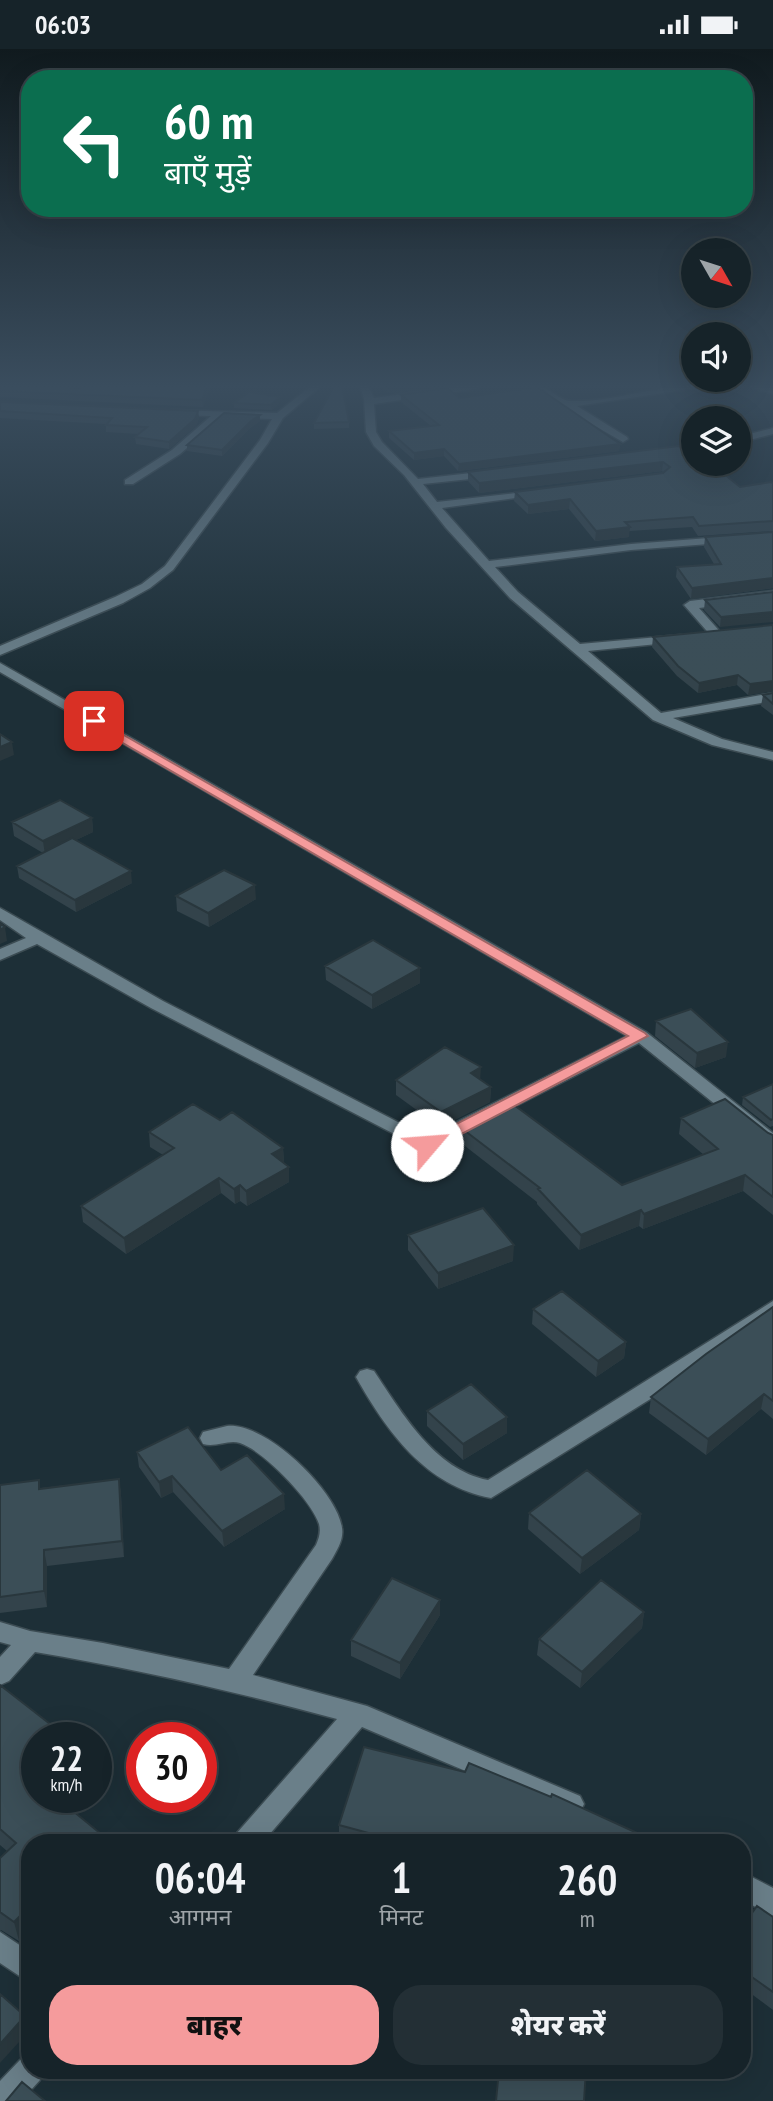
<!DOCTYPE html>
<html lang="hi">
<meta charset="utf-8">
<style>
body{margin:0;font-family:"PT Sans Narrow","Noto Sans Devanagari",sans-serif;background:#232f35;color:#f1f3f6;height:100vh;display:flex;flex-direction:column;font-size:26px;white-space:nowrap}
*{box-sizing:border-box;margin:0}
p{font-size:23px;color:#9ea4a8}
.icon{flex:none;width:38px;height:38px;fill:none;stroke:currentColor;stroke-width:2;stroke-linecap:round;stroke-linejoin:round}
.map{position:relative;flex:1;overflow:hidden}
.drawer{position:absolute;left:21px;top:1785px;width:730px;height:245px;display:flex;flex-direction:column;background:#162329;border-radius:28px;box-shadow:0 7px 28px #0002,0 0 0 2px #354046}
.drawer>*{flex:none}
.hud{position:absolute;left:21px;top:21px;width:732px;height:147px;border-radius:28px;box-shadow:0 7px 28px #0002,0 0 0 2px #354046;background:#0b6e4f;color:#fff;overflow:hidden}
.needle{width:46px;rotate:129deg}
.tools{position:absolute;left:681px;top:189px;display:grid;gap:14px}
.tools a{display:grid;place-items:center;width:70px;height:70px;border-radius:50%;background:#162329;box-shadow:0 7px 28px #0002,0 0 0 2px #354046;font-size:35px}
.speed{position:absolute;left:21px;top:1673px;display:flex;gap:14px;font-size:35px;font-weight:700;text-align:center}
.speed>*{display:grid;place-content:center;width:91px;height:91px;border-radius:50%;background:#162329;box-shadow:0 7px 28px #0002,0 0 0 2px #354046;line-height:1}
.speed small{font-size:18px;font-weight:400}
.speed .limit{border:10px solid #d22;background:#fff;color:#111}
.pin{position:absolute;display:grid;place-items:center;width:60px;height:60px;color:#fff;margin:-30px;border-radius:14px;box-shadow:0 4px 10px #0006}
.me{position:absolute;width:77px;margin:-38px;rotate:63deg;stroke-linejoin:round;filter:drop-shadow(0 0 5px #0008)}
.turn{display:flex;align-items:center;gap:24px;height:147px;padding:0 28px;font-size:32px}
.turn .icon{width:91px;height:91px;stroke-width:2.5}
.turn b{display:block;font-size:49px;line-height:60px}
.eta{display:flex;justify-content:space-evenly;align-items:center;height:119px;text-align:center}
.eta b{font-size:42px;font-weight:800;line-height:49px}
.cta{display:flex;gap:14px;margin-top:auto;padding:14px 28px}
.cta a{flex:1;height:80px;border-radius:28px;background:#f59b9c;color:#111;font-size:28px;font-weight:800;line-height:80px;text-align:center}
.cta a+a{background:#232f35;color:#f1f3f6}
.status{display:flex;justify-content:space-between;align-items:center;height:49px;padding:0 35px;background:#162329;direction:ltr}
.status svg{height:19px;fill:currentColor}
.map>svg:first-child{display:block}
</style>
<div class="status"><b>06:03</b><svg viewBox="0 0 49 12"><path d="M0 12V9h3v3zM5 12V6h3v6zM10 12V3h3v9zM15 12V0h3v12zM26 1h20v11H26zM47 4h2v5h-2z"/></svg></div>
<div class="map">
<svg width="773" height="2052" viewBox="0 0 773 2052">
<rect width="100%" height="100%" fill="#1d2f37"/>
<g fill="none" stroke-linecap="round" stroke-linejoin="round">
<defs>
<path id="minor" d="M311,337H321L283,369L268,394L173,521L150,539L123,554L0,606V597L115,548L142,535L165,517L260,391L272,370L223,368L180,405L133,435H125V431L172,401L211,367L174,366L169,363L171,361L277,364Z
M360,337H368L374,349L460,337H480L476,340L374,355L376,383L382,393L418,430L489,422L494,425L489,428L423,435L437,453L542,441L543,443L538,446L442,459L489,512L631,495L773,484V490L631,501L495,518L518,543L580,595L681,586V592L677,593L588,602L661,664L773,644V652L673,669L722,690L773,703V711L712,696L653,671L510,549L446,479L404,426L374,397L366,383L364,350Z
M533,337C549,336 558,352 572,352C618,353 663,333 709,337L577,357L627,388L628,390L623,393L562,358Z
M751,337L773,339V345L753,339Z
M773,379V385L738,394V388Z
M693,396V402L663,407L658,404Z
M773,542V550L699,559L723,586L717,590L713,589L684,556L690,552Z
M0,614L646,983L773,1084V1099L767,1097L639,994L427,1102L151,959L37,895L0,911V900L26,889L0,871V859L163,952L427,1088L627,987L0,623Z
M773,1252V1269L689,1326L491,1449C426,1437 387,1383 356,1328L360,1322L367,1320L374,1322C402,1364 435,1421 488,1431Z
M227,1377C266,1373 337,1442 342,1479C344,1490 337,1501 332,1510L253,1626L367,1657L580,1747L584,1755L580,1763L571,1767L562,1763L362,1678L262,1794H232L236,1785L337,1670C237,1643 137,1620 35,1603L9,1632L0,1636V1608L11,1596L0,1593V1573L30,1582L103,1594L229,1620L316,1496C319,1489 321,1483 319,1475C312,1452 264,1402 240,1394C228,1390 216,1399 203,1395L200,1389L203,1383Z
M742,1823L773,1839V1867L742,1851Z
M0,1883L30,1903V1934L0,1914Z
M30,2007V2021H44L40,2031L21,2052H0V2032L20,2011Z"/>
</defs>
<use href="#minor" stroke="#3c4c53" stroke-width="3"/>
<use href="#minor" fill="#6a7f89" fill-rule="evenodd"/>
</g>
<path fill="#33434b" d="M0,337L80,339L142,337H209L210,338L203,358L0,348Z
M379,337H437V338L389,344Z
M401,346L460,349L620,395L619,402L458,422L444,407L414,411L389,389V382L431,377L401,353Z
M280,348V353L272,361L234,359V354Z
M0,353L198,362L199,369L196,377L169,400L136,395L135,388L139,385L106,383V375L0,369Z
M260,372L250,379L222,407L187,402V396Z
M349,373V379L314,380V374Z
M679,397L740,438L773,434V482L698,487L692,478L629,482V488L595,492L569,460L528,465L514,452L515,443L664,424L662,422L479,444L468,432V423Z
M705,488L773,539L691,550L676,528L677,518L714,515L704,498Z
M773,543L720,578L704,561L705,551Z
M773,576V642L748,646L737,636L698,644L677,627L652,598L653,588Z
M773,644V666L761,657L763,646Z
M92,769L93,783L76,791L132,834L76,863L19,829L17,817L43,804L14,787L12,773Z
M176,847L256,850L209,878L177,862Z
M325,917L420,934L372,960L326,931Z
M656,972L726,1008L695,1019L655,987Z
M396,1031H480L491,1038L490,1053L440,1078L396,1046Z
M773,1035V1077L770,1078L742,1056L743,1048Z
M681,1069L768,1084L773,1086V1166L743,1142L643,1180L639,1177L579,1201L537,1155V1153L456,1090V1075L622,1136L704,1106L679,1085Z
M220,1071L283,1099L284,1114L289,1118V1133L247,1157L240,1152L235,1155L221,1144L126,1205L83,1173L81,1157L163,1106L150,1098L149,1083Z
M408,1186L513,1212L438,1240L408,1201Z
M773,1258V1370L761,1360L706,1406L649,1364L651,1348Z
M533,1260L626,1293L624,1309L596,1328L532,1275Z
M427,1362L507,1368V1384L463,1411L427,1377Z
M137,1403L221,1421L285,1460L224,1498L173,1443L161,1449L139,1418Z
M119,1430L121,1446L124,1508L47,1517V1558L0,1564V1436L41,1439Z
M529,1464L641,1465L639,1481L580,1525L528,1480Z
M644,1563L642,1579L580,1639L537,1606L539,1590Z
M440,1566L400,1630L351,1607V1591Z
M0,1636L59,1751L30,1794V1881L19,1892L1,1881L0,1882V1809L7,1802L0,1796Z
M339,1776L659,1794H346L339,1792Z
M773,1868V1961L742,1938V1878Z"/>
<path fill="#29373d" d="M207,337H209L210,338L203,358L202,351Z
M406,337H437V338L389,344V339Z
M280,348V353L272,361L271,356Z
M198,362L199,369L196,377L169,400V393Z
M260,366V372L250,379L222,407V401L250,373Z
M620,395L619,402L458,422L459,415Z
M444,400V407L414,411V404Z
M663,413L662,422L479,444V434Z
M570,450L569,460L528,465V456Z
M630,478L629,488L595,492L596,482Z
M773,529V539L691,550L692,539Z
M773,563V573L720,578L721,568Z
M738,626L737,636L698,644L699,634Z
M773,632V642L748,646L750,635Z
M12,693L14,706L0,712V698Z
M92,769L93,783L45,806L43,792Z
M131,822L132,834L76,863L75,851Z
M255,836L256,850L209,878L208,864Z
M5,878L7,892L0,895V881Z
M420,919V934L372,960V946Z
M728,993L726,1008L695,1019L697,1004Z
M481,1018L480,1033L471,1024Z
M491,1038L490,1053L440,1078L441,1063Z
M283,1099L284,1114L272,1105Z
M289,1118V1133L247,1157L246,1142Z
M745,1126L743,1142L643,1180L644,1165Z
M219,1129L221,1144L126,1205L124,1189Z
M240,1136V1152L235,1155L234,1140Z
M641,1161L639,1177L579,1201L581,1186Z
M514,1196L513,1212L438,1240V1224Z
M626,1293L624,1309L596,1328L598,1312Z
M764,1345L761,1360L706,1406L708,1390Z
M507,1368V1384L463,1411V1395Z
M172,1427L173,1443L161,1449L159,1433Z
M119,1430L121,1446L124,1508L122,1492Z
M284,1445L285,1460L224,1498L222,1482Z
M641,1465L639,1481L580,1525L582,1509Z
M44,1501L47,1517V1558L44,1542Z
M440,1551V1566L400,1630V1614Z
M644,1563L642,1579L580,1639L582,1623Z
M101,1785L103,1794H92Z
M30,1857V1881L19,1892L14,1873Z
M25,1967L29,1982L0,2014V1995Z"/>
<path fill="#3b4e57" stroke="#29373d" stroke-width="2" d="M0,337H45L80,339L82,337H207L202,351L0,342Z
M334,337H342L349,373L314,374Z
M386,337H406L389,339Z
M537,338L620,395L459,415L444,400L414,404L389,382L439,376L401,346L447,339L460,349Z
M249,343L280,348L271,356L234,354Z
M0,353L198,362L195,370L169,393L135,388L147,378L106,376L112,369L0,362Z
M224,364L260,366L250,373L222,401L187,396Z
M679,397L693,406V415H705L708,416H713L740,438L771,433L773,434V472L699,477L693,468L625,473L630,478L596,482L570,450L528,456L515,443L663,424L670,418L663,413L479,434L468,423Z
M773,483V529L692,539L677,518L721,515L705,488Z
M773,543V563L721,568L705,551Z
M773,576V632L750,635L738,626L699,634L678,617L653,588Z
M773,644V655L763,646Z
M0,685L12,693L0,698Z
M60,751L92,769L43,792L12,773Z
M72,789L131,822L75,851L17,817Z
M224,821L255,836L208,864L176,847Z
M0,874L5,878L0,881Z
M373,891L420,919L372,946L325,917Z
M691,960L728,993L697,1004L656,972Z
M445,998L481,1018L471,1024L491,1038L441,1063L396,1031Z
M773,1035V1070L771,1071L743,1048Z
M506,1050L622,1136L718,1100L681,1069L725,1050L768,1084L773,1086V1148L745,1126L644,1165L641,1161L581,1186L538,1140L540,1139L456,1075Z
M193,1055L220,1071L232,1063L283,1099L272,1105L289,1118L246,1142L240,1136L234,1140L219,1129L124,1189L81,1157L174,1099L149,1083Z
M483,1159L514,1196L438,1224L408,1186Z
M562,1242L626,1293L598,1312L533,1260Z
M773,1258V1352L764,1345L708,1390L651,1348L706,1305Z
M471,1335L507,1368L463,1395L427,1362Z
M188,1378L221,1421L247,1406L284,1445L222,1482L172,1427L159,1433L137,1403Z
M587,1421L641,1465L582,1509L529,1464Z
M119,1430L122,1492L44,1501V1542L0,1548V1436L39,1431V1440Z
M392,1529L440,1551L400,1614L351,1591Z
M601,1531L644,1563L582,1623L539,1590Z
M0,1636L68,1689H37V1748H56L101,1785L92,1794H30V1857L14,1873L0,1863V1809L16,1794L0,1780Z
M364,1698L465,1723L469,1714L551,1748L552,1745L659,1794H420L409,1789L408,1794H405L339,1776Z
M757,1857L773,1868V1943L742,1921V1878Z
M0,1945L25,1967L0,1995Z
M499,2021H586L584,2052H496Z
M22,2033L45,2052H6Z"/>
<linearGradient id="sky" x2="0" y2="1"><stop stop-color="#101a1e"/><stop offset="0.54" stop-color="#3a4d5e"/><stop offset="1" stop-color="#3a4d5e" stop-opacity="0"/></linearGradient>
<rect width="773" height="624" fill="url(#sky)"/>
<path fill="#f59b9c" stroke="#9f6565" stroke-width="2" d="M94,669L645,984L648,987L433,1100H421L419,1096L421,1093L628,987L90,675V670Z"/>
</svg>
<div class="tools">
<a><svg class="needle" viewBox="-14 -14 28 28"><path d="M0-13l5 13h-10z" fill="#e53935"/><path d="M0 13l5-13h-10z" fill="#9ea4a8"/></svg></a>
<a><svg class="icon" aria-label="sound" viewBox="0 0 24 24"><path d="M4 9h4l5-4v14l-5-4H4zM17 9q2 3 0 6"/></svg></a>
<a><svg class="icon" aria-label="layers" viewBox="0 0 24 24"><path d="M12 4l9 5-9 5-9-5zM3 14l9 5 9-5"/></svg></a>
</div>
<div class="speed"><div>22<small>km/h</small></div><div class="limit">30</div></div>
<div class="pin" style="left:94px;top:672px;background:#d93025"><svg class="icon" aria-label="arrive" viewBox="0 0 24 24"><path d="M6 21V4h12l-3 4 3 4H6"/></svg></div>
<svg class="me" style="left:427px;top:1096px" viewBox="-20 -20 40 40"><circle r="19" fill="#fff"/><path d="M0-13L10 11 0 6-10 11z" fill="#f59b9c"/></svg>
<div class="hud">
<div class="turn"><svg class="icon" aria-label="left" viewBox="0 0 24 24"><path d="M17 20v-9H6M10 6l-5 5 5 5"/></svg><div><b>60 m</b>बाएँ मुड़ें</div></div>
</div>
<section class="drawer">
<div class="eta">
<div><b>06:04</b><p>आगमन</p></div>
<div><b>1</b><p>मिनट</p></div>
<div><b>260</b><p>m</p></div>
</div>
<div class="cta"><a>बाहर</a><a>शेयर करें</a></div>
</section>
</div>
